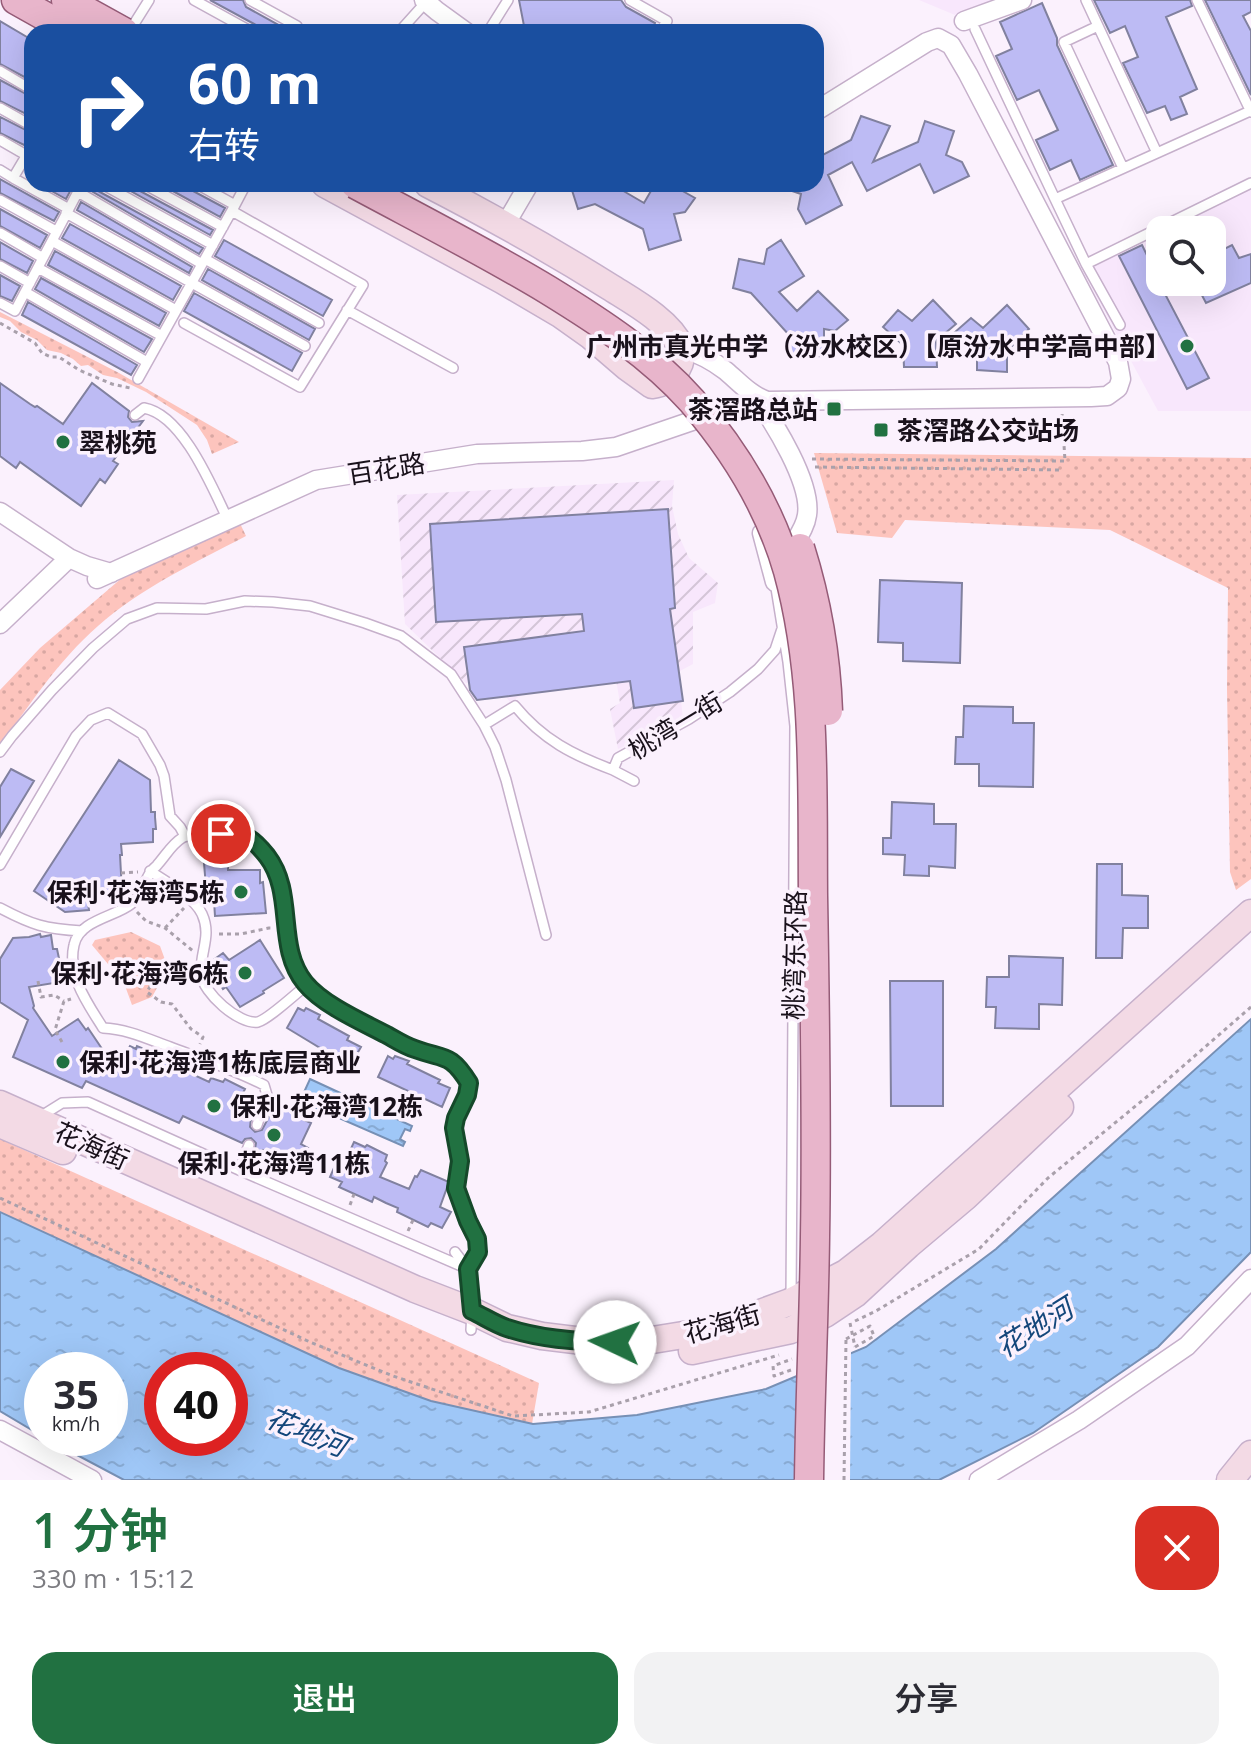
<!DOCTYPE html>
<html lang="zh">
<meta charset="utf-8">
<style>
body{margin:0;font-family:"Open Sans","Noto Sans SC",sans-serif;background:#f2f2f3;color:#2b2b33;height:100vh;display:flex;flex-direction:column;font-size:30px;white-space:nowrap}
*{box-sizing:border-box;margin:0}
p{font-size:26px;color:#7c7c81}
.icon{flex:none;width:44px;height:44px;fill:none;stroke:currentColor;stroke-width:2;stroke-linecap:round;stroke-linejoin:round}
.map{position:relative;height:1480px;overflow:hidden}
.drawer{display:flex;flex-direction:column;background:#fff;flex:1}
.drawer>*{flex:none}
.hud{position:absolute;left:24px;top:24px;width:800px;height:168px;border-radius:24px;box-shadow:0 8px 32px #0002;background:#1a4fa0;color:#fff;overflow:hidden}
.buttons{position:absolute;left:1146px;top:216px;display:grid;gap:16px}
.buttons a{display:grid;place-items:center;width:80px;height:80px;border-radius:16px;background:#fff;box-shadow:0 8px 32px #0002;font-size:40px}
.speed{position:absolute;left:24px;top:1352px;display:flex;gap:16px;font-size:40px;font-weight:700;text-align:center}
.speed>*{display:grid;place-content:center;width:104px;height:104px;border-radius:50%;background:#fff;box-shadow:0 8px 32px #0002;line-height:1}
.speed small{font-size:20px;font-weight:400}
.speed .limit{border:12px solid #d22;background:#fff;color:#111}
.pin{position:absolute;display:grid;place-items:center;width:68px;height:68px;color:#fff;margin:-34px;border:4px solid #fff;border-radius:50%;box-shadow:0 2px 8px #0007}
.me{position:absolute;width:88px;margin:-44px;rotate:273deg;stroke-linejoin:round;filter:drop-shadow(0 0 6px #0008)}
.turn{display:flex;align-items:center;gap:28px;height:168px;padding:0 32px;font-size:36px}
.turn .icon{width:104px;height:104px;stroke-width:2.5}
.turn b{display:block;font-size:56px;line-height:68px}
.round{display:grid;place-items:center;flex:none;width:84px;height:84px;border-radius:24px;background:#f2f2f3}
.headline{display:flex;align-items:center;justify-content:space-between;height:136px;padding:0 32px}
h1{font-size:48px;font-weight:600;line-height:60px;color:#217141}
.cta{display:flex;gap:16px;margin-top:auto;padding:16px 32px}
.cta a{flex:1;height:92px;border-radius:24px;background:#217141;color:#fff;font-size:32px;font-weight:600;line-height:92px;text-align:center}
.cta a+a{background:#f2f2f3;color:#2b2b33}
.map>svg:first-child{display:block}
</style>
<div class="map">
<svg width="1251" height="1480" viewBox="0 0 1251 1480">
<defs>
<pattern id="industrial-furrows" width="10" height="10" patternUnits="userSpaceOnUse" patternTransform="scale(2)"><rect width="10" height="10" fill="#f8e7fc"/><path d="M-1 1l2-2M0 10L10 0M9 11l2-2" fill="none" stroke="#d4c5d7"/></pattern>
<pattern id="grass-dots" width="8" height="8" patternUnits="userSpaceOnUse" patternTransform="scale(2)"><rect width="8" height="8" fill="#fdc4bd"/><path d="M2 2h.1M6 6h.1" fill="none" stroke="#d8a7a2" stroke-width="1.8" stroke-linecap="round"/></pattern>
<pattern id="water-ripples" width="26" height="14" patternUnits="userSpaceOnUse" patternTransform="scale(2)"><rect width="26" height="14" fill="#9fc7f7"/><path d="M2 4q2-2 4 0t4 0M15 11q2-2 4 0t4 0" fill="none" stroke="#88aad3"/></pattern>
</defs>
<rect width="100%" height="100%" fill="#fbf1fd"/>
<path fill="#f8e7fc" d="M919,0H994L955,15Z
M1251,188V411H1158L1083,272L1160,232V282H1212V230H1164Z"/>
<path fill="url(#industrial-furrows)" d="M674,480L672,506L678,534L689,558L718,583L715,603L693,612V664L678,672L683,719L618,749L610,709L620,703L613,662L554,677L510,702L494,681L466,683L405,624L397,495Z"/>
<path fill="url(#grass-dots)" d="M0,312L119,373L239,442L212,454L207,440L197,425L146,392L117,378L103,375L88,365L81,366L73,359L61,353L47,350L37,340L21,332L10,321L0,317Z
M814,453L1251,458V879L1236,890L1230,872L1227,689L1228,588L1110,530L905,520L892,538L837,533Z
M236,515L246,536C196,562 141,588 98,626C59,660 30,704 0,746V690L40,648L123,577Z
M131,932L160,946L168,968L152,997L132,1005L124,983L92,945L95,940Z
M0,1139L539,1383L532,1424L431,1401L339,1368L0,1212Z"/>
<path fill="url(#water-ripples)" stroke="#7790b5" stroke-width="2" fill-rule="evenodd" d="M1251,1019V1252L1158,1347L1033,1433L939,1480H124L45,1438H110V1370H42V1436L0,1411V1212L339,1368L431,1401L533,1424L637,1415L766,1389L866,1347L996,1249ZM162,1370H230V1438H162Z
M310,1079L412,1126L410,1131L405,1129L400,1139L405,1142L403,1146L300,1101Z"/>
<path fill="#fbf1fd" d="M851,1349L850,1480H794L798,1372Z"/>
<path fill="#bdbbf4" stroke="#81819f" stroke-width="2" d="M210,0H243L246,7L286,29V32H259L256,25Z
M519,0H621L626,7L655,23L650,32H546L540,29L525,31Z
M1094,0H1190L1192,6L1166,17L1197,89L1180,97L1187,114L1171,120L1165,106L1147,113L1123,63L1138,57L1125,26L1110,33Z
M1205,0H1251V12L1243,16L1251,31V95Z
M1042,3L1057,38V45L1113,165L1080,180L1071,160L1050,170L1036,140L1058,130L1039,90L1017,100L996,56L1012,49L1000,22Z
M0,21L32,40V81L0,64Z
M0,80L32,97V117L0,101Z
M861,116L890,126L873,162L918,142L925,121L954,131L946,155L962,162L969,176L934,193L920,164L867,191L852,162L828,175L842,205L806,224L798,209L801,194L777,186L778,184H816V152L819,157L851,140Z
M0,117L32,133V139L28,140L24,145L0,133Z
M0,179L59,212L54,221L0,193Z
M39,184H74L66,199Z
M89,184H95L98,191L203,248L199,254L88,189Z
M118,184H137L140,191L213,230L210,235Z
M160,184H190L193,191L225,208L220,217Z
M570,184H623L620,189L644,203L655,184H670L695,198L685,212L674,214L681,240L649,250L643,229L595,204L578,209Z
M81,202L192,267L189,273L77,210Z
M0,209L47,235L40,248L0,226Z
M70,224L181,286L173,300L62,238Z
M224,240L332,300L323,316L215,256Z
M781,240L804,276L779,292L797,311L818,291L848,320L835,331L824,329V356L790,357V336L751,293L733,288L739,259L764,264L767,249Z
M0,242L33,261L27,273L0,259Z
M1142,245L1160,282H1189L1165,294L1209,378L1187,389L1119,256Z
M1232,245L1239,258L1251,254V283L1206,303L1195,282H1212V255Z
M55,251L166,313L159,326L48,265Z
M208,269L315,329L309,340L202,280Z
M0,275L20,286L12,301L0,296Z
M41,278L152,339L144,352L35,289Z
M194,293L302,353L292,371L184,311Z
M933,300L956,324L936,341L937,367H904L903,345L883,327L898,310L912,321Z
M28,302L137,365L131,375L22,315Z
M1007,305L1029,329L1007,351V372L977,370V358L955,332L971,318L983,328Z
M0,383L30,404L35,407L37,406L63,424L92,383L129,411L128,417L132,422L143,421L113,461L118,464L105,483L100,479L81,506L20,462L16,468L0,456Z
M668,509L675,608L670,609L683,701L634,708L630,681L477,700L470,690L464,647L584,631L582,614L436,622L430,524Z
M880,580L962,583L960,663L903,661V643L878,642Z
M964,706L1013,707V723H1034L1033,787L979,786V764H955L956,737H963Z
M119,760L150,780L151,812H155V817L156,829H153V842L121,844L122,855H120L122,892H114L115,895L87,896L89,910L65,912L34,891Z
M11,769L34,781L0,837V787Z
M892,802L934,804V824H956L955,868L929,866V876L904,875L905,855L883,854V838H891Z
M204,863H228V870H260V883L263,882L266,913L215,916L213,886L206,887Z
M1097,864H1122V895L1148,896V928H1123L1122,958H1096Z
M40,934L41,937L51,935L53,949H57L61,968L57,970L60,982L29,987L34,1006L33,1008L52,1036L78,1019L86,1030L88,1028L117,1071L124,1051L127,1052L130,1046L136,1049L137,1046L154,1053L153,1056L209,1082L211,1078L223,1082L225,1079L245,1089L241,1097L244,1099L238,1111L251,1118L250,1127L255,1132L262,1130L272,1111H275L278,1105L300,1114L298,1117L311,1123L301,1144L308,1148L300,1164L288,1158L286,1163L263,1150L261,1152L255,1149L256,1143L251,1138L245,1139L242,1143L183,1116L179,1123L86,1081L82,1088L13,1057L28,1020L0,1002V959L13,938L29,937Z
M260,940L284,978L263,991L264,993L240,1007L226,987L223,989L220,984L218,986L209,972V963L223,953L229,960Z
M1009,956L1063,958L1062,1005L1039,1004V1029L995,1028L996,1007H986L987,977H1009Z
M890,981H943V1106H891Z
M298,1008L304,1011L306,1008L320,1015L318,1019L349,1036L347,1040L361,1047L350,1066L287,1028Z
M388,1056L393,1059L395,1056L409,1061L407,1064L440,1080L438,1083L450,1088L442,1107L378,1077Z
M354,1142L365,1147L367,1145L387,1155L385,1161L387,1163L380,1177L409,1189L415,1176L417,1177L421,1170L449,1182L440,1207L451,1212L442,1228L431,1223L428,1227L397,1212L398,1208L386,1203L374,1197L372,1202L339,1187L342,1182L330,1177L337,1161L344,1164Z"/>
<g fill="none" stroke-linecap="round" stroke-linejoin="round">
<defs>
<path id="lane" d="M194,0L252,32
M250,0L297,26L293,32
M630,0L667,21L660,32
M1086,0L1157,153
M1197,0L1251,112
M1098,26L1064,42L1123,168
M975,29L1055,199L1250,111
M129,32L149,0
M399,32L426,2
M488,32L508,0
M0,71L32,90
M0,108L32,126
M0,140L26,155
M32,146L13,178L69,209
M0,170L13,178
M102,184L213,245
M144,184L223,227
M197,184L235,205L246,184
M78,192L202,264
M1055,199L1086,264L1251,183
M0,200L56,231
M66,213L305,346
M0,233L43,258
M52,241L176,310
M205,259L319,323
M1086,264L1120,325
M0,266L30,283
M38,268L162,336
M25,292L147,362
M0,303L15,311L82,184
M347,310L453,368
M184,323L300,387L363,285L232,211
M138,379L235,205
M135,415L144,408C183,415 212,487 228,520
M775,582L788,662L795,726L791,1299
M484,725L495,747L506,780L546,935
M0,752L12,736L52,690L93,648L127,619L157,608L206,609L245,601L273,602L310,606L365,623L401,636L451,674L484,725L515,706C543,740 573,755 613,770L618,758L689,719L730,692L758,669L775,650L783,626
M613,770L634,781
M0,865L76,736L91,720L108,713L142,734L160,765L164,776L170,816L180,827L185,836
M150,871C165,881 194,897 202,914C212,936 200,951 201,974C203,993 239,1025 258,1022C269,1019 296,993 307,985
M0,908C32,925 45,929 82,931
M38,1118L62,1103L88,1102L239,1170
M249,1145L239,1170L468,1269L478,1252L477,1239L468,1221L456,1188L460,1161L454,1128L456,1118L467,1095L469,1083C450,1052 445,1060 415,1049C406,1046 397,1040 388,1036C361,1021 327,1007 306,984C277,952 294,903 276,868C274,863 268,858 265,854C258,845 253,839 242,835C233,832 190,833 182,838C172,844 166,855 158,864C157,866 150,871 150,873C143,884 142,895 131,904C115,917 79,920 74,945C67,976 88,1004 103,1028C127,1029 148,1039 170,1047C202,1059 233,1069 264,1085L267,1095L257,1125
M455,1252L468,1269L472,1311L471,1330"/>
<path id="street" d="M424,0L437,11L466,32
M964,21L1022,0
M505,225L529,184
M681,348C698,353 712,360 726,371C739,382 750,395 767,401L1091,397L1107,396L1118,388L1121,379L1118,362L968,74L951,45L938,38L927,42L816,111
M756,397C774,423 812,483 807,515C805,530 794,541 788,554
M0,512L69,558L87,566L111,573
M762,533L775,582
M97,579L316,480L477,454L582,451L616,447L692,421
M0,624L69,558
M0,1430L92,1480
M979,1480L1079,1420L1187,1346L1251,1279"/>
<path id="secondary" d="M325,184L502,280L560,314L591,336L627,367L652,385C662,384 672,378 677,369C681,362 683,353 680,346C669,321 632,301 610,287C551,250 490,216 428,184
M0,1104L415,1289L472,1311L507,1328L542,1336L591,1342H640L714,1330L790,1302L846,1273L882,1245L1251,913
M0,1124L63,1151
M692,1351L791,1330L825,1314L855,1294L908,1245L965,1197L1060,1107
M1230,1480L1251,1454"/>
<path id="primary" d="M16,0L73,32
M66,0L124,32"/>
</defs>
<use href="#lane" stroke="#c6b0cb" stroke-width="12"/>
<use href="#street" stroke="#c6b0cb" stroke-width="21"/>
<use href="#secondary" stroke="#c6b0cb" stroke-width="29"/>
<use href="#primary" stroke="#955b77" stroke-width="31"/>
<path stroke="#a9a0ab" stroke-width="3" stroke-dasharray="4 4" stroke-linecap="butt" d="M0,323L35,343L42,353L51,357H59L79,370L112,384L130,388
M812,459L1065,461L1062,413
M815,467L1063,470
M121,873L138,872
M137,912L146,921L165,928L193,951
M165,928L184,908
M219,934H241L269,928H274
M158,972L147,992L161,1002L172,1004L191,1029L203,1037L200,1044
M38,981L41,997L54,995L64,1001
M62,1042L55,1030L64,1001L71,999
M0,1198L310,1342L393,1376L513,1416L589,1412L779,1355
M350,1205L354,1194
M408,1231L413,1220
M855,1321L876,1311L979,1249L1048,1178L1166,1081L1251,1007
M850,1323L855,1347
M844,1480L846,1339"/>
<use href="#lane" stroke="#fff" stroke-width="9"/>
<use href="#street" stroke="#fff" stroke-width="18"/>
<use href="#secondary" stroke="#f3dae5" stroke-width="26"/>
<use href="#primary" stroke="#e8b5cb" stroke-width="28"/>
<defs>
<path id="primary-bridge" d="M355,184C420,219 485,252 548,290C600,322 651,355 692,401C734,450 770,508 788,571C817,676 812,788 813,896C815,1009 817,1123 815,1237C814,1318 810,1399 809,1480
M800,548C817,602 826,655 828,711"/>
</defs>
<use href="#primary-bridge" stroke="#955b77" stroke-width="31" stroke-linecap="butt"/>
<path stroke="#a9a0ab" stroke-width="3" stroke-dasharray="4 4" stroke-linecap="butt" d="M846,1339L870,1326L874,1336L855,1347
M791,1370L774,1376L773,1366L792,1359"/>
<use href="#primary-bridge" stroke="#e8b5cb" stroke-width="28"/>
</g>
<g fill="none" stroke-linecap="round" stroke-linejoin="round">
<defs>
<path id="route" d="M221,834C246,834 251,836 267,856C296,894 275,946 305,983C323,1005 362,1022 387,1035C396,1040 405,1046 415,1049C444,1060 450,1052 469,1083L467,1095L456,1118L454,1128L460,1161L456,1188L468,1221L477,1239L478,1252L468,1269L472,1311C483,1316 495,1324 507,1328C540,1339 580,1342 615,1342"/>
</defs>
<use href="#route" stroke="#15492a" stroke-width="20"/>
<use href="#route" stroke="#217141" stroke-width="14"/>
</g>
<g fill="#217141" stroke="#fbf1fd" stroke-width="3">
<circle cx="1187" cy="346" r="8"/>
<rect x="826" y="401" width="16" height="16" rx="4"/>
<rect x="873" y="422" width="16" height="16" rx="4"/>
<circle cx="63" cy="442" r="8"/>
<circle cx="241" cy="892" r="8"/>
<circle cx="245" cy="973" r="8"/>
<circle cx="63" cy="1062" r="8"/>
<circle cx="214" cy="1106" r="8"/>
<circle cx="274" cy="1135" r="8"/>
</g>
<g text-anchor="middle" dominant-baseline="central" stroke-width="7" stroke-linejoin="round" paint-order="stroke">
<g font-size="26" font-weight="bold" fill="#19111b" stroke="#fbf1fd" text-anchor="end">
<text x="1171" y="346">广州市真光中学（汾水校区）【原汾水中学高中部】</text>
<text x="818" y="409">茶滘路总站</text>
<text x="897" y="430" text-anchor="start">茶滘路公交站场</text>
<text x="79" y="442" text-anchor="start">翠桃苑</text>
<text x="225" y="892">保利·花海湾5栋</text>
<text x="229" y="973">保利·花海湾6栋</text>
<text x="79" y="1062" text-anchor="start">保利·花海湾1栋底层商业</text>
<text x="230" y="1106" text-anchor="start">保利·花海湾12栋</text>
<text x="274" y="1163" text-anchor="middle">保利·花海湾11栋</text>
</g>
<g font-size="26" fill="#19111b" stroke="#fbf1fd">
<text transform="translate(386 468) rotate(-9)">百花路</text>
<text transform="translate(675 725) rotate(-31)">桃湾一街</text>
<text transform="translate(794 955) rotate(-89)">桃湾东环路</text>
<text transform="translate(92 1145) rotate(24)">花海街</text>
<text transform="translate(722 1323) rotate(-16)">花海街</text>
</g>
<g font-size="28" font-style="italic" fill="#14477b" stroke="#fbf1fd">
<text transform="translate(1034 1327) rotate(-32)">花地河</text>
<text transform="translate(307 1431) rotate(22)">花地河</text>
</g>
</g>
</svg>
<div class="buttons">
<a><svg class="icon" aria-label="search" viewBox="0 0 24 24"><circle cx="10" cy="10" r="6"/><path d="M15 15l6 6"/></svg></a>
</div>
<div class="speed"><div>35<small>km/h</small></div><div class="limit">40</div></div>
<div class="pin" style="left:221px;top:834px;background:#d93025"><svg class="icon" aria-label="arrive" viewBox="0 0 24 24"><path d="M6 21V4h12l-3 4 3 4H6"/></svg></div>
<svg class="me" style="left:615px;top:1342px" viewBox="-20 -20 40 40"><circle r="19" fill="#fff"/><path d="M0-13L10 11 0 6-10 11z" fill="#217141"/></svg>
<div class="hud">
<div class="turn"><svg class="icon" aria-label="right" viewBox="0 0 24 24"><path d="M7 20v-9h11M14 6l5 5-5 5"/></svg><div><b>60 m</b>右转</div></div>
</div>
</div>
<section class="drawer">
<div class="headline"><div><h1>1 分钟</h1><p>330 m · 15:12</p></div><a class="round" style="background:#d93025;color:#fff"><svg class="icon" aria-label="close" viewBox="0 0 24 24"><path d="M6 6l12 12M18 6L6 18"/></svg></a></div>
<div class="cta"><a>退出</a><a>分享</a></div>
</section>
